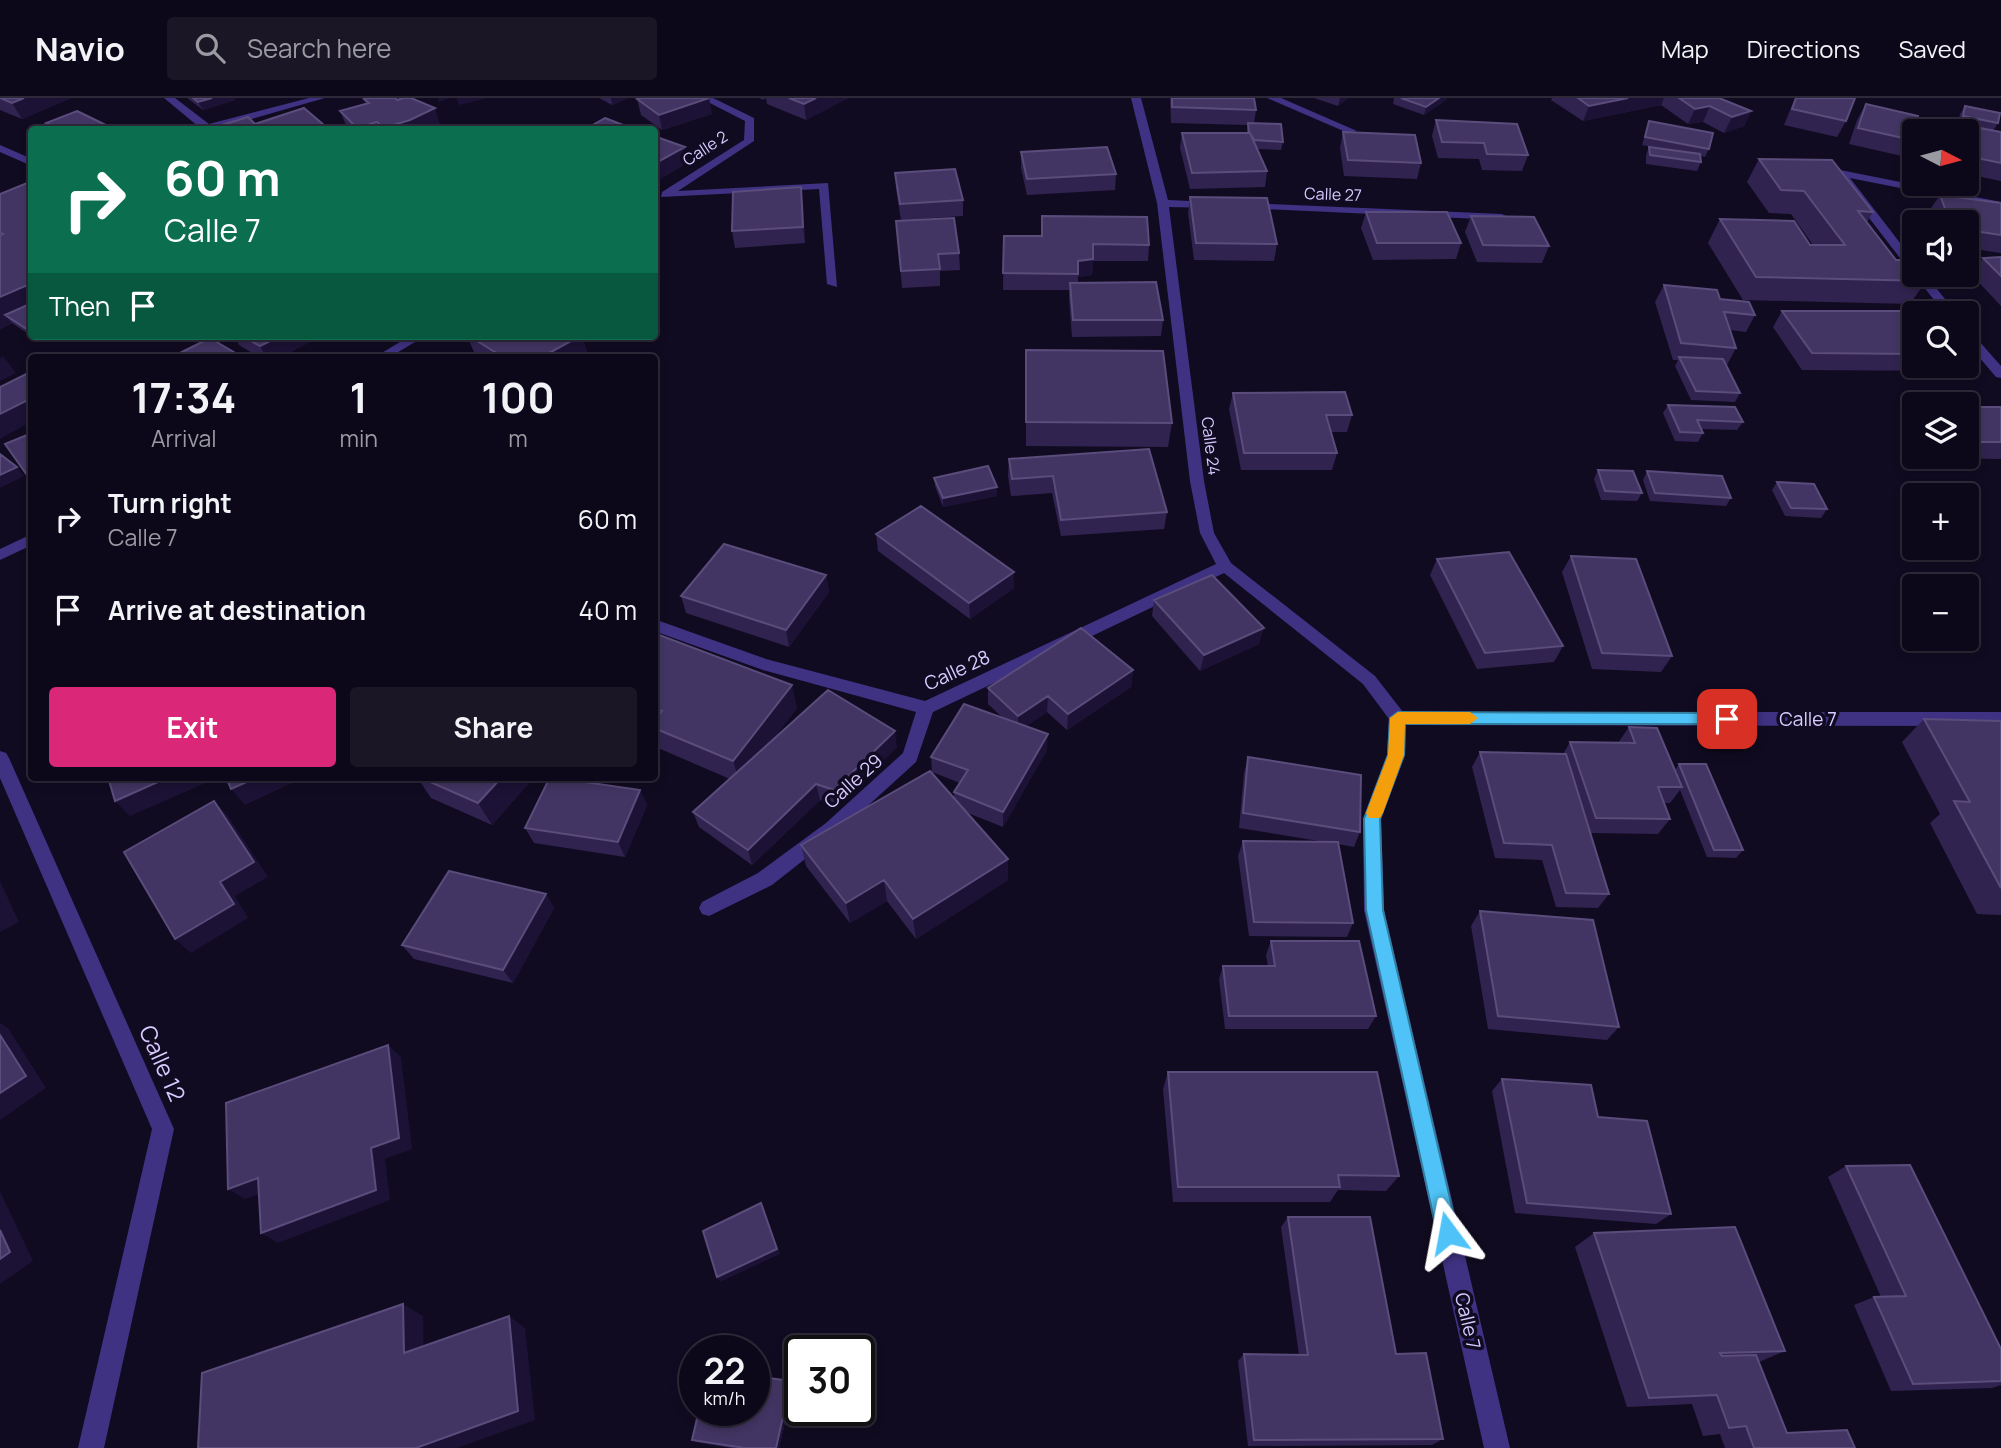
<!DOCTYPE html>
<meta charset="utf-8">
<style>
body{margin:0;font-family:Manrope,sans-serif;background:#1b1626;color:#f1f3f6;height:100vh;display:flex;flex-direction:column;font-size:26px;white-space:nowrap}
*{box-sizing:border-box;margin:0}
p{font-size:23px;color:#9a9aa2}
.icon{flex:none;width:38px;height:38px;fill:none;stroke:currentColor;stroke-width:2;stroke-linecap:round;stroke-linejoin:round}
.map{position:relative;flex:1;overflow:hidden}
.panel{position:absolute;left:28px;top:256px;width:630px;height:427px;display:flex;flex-direction:column;background:#0d0819;border-radius:7px;box-shadow:0 4px 10px #0003,0 0 0 2px #2d2938}
.panel>*{flex:none}
.hud{position:absolute;left:28px;top:28px;width:630px;height:214px;border-radius:7px;box-shadow:0 4px 10px #0003,0 0 0 2px #2d2938;background:#0b6e4f;color:#fff;overflow:hidden}
.needle{width:46px;rotate:96deg}
.fabs{position:absolute;left:1902px;top:21px;display:grid;gap:14px}
.fabs a{display:grid;place-items:center;width:77px;height:77px;border-radius:7px;background:#0d0819;box-shadow:0 4px 10px #0003,0 0 0 2px #2d2938;font-size:35px}
.speed{position:absolute;left:679px;top:1237px;display:flex;gap:14px;font-size:35px;font-weight:700;text-align:center}
.speed>*{display:grid;place-content:center;width:91px;height:91px;border-radius:50%;background:#0d0819;box-shadow:0 4px 10px #0003,0 0 0 2px #2d2938;line-height:1}
.speed small{font-size:18px;font-weight:400}
.speed .limit{border:4px solid #111;border-radius:10px;background:#fff;color:#111}
.pin{position:absolute;display:grid;place-items:center;width:60px;height:60px;color:#fff;margin:-30px;border-radius:14px;box-shadow:0 4px 10px #0006}
.me{position:absolute;width:77px;margin:-38px;rotate:347deg;stroke-linejoin:round;filter:drop-shadow(0 0 5px #0008)}
.turn{display:flex;align-items:center;gap:24px;height:147px;padding:0 21px;font-size:32px}
.turn .icon{width:91px;height:91px;stroke-width:2.5}
.turn b{display:block;font-size:49px;line-height:60px}
.then{display:flex;align-items:center;height:66px;padding:0 21px;background:#0003;gap:14px;font-size:26px}
.eta{display:flex;justify-content:space-evenly;align-items:center;height:119px;text-align:center}
.eta b{font-size:42px;font-weight:700;line-height:49px}
.button{display:flex;gap:14px;margin-top:auto;padding:14px 21px}
.button a{flex:1;height:80px;border-radius:7px;background:#db2777;color:#fff;font-size:28px;font-weight:700;line-height:80px;text-align:center}
.button a+a{background:#1b1626;color:#f1f3f6}
ul{padding:0;list-style:none}
li{display:flex;align-items:center;gap:21px;height:91px;padding:0 21px}
li div{flex:1}
li b{display:block;font-size:26px}
li em{font-style:normal}
header{display:flex;align-items:center;gap:42px;box-sizing:border-box;height:98px;padding:0 35px;background:#0d0819;border-bottom:2px solid #2d2938}
header strong{font-size:33px}
nav{display:flex;gap:38px;margin-inline-start:auto;font-size:24px}
.search{width:490px;height:63px;background:#1b1626;display:flex;align-items:center;gap:18px;box-sizing:border-box;padding:0 24px;border-radius:7px;color:#9a9aa2;font-size:26px}
.map>svg:first-child{display:block}
</style>
<header>
<strong>Navio</strong>
<div class="search"><svg class="icon" aria-label="search" viewBox="0 0 24 24"><circle cx="10" cy="10" r="6"/><path d="M15 15l6 6"/></svg>Search here</div>
<nav><a>Map</a><a>Directions</a><a>Saved</a></nav>
</header>
<div class="map">
<svg width="2001" height="1350" viewBox="0 0 2001 1350">
<rect width="100%" height="100%" fill="#110b21"/>
<g fill="none" stroke-linecap="round" stroke-linejoin="round">
<path fill="#3f3283" fill-rule="evenodd" d="M164,0H175L209,26L309,0H325L213,32H194L199,29Z
M700,0H713L754,20V43L678,93L828,85L837,189L827,186L819,91L661,99L662,94L744,42L745,23Z
M1131,0H1141L1168,102L1212,104L1218,107L1212,110L1169,109L1204,383L1214,435L1231,465L1375,578L1403,614H2001V628L1406,627L1405,657L1381,721L1384,812L1510,1350H1484L1364,812L1363,721L1387,657L1389,621L1363,586L1224,475L933,614L916,664L838,735L772,787L709,818L702,816L699,810L702,804L758,775L826,725L903,655L916,614L763,572L654,533V521L766,561L925,603L1216,466L1200,435L1190,383L1157,105Z
M1267,0H1281L1357,33L1348,35Z
M0,47L32,61V68L0,54Z
M1840,72L2001,104V110L1850,80L1914,163V174L1910,173L1836,77L1835,75Z
M1247,105L1502,116L1508,119L1502,122L1243,110L1241,108Z
M1914,176L1926,177L1956,215H1944Z
M1967,233L1971,234L2001,268V280L1996,279L1967,245Z
M410,238H425L390,259H375Z
M32,436V447L0,462V451Z
M0,653L6,655L9,660L174,1031L104,1350H78L152,1031L0,680Z"/>
</g>
<path fill="#312350" d="M0,0H71L22,21L0,12Z
M187,0H234L235,2L203,12Z
M599,0H628L612,7Z
M759,0H848L806,22L767,6L766,0L763,2Z
M1170,0H1254L1256,12L1254,25L1283,44L1281,52L1258,51L1267,73L1265,89L1190,91L1180,50L1182,35H1247V27L1171,25Z
M1314,0H1348L1338,8Z
M1394,0H1447L1446,2L1424,17L1393,6Z
M1552,0H1719L1751,13L1744,28L1724,35L1703,24L1688,26L1661,7L1583,23L1551,2Z
M1795,0H1855L1846,23L1837,39L1784,27Z
M364,1L440,26L428,32H349L347,29L340,13L366,6Z
M637,1L712,16L662,32L641,17Z
M1866,6L1912,42L1902,58L1849,46L1857,22Z
M1965,8L1998,25L1993,33L2001,34V83L1967,76V33H1960L1964,27L1958,26L1960,16Z
M1436,22L1528,57L1522,73L1482,72L1479,61L1438,60L1432,38Z
M1649,23L1709,51L1705,59L1701,58V64L1697,73L1646,66V57L1649,49L1664,51L1642,47Z
M46,25L116,32H50Z
M1343,34L1421,65L1417,81L1344,78L1340,50Z
M1021,54L1116,76L1115,92L1027,97L1021,70Z
M1759,61L1873,114L1867,124L1896,162L1926,183L1910,206L1743,202L1708,145L1720,121L1813,147L1791,116L1769,115L1747,84Z
M895,75L963,102V118L901,122L896,91Z
M32,83V238H43L36,241L12,225L0,231V96Z
M801,89L803,106L805,145L735,150L732,133Z
M1940,97L2001,105V155L1967,150V124H1933L1929,113Z
M1190,99L1277,146L1274,163L1194,162L1188,115Z
M1366,114L1461,145L1456,161L1373,162L1361,130Z
M1042,118L1149,147L1148,163H1093L1092,177L1078,179V184L1163,222L1161,238L1072,239L1069,201V192H1003L1004,138H1041Z
M1471,118L1549,148L1542,165L1477,164L1465,134Z
M896,123L959,155L960,172L940,173V188L902,190Z
M2001,159V208L1971,176L1983,160Z
M1664,187L1720,201L1755,217L1746,234L1730,232L1736,250L1727,267H1726L1740,295L1735,304L1691,302L1675,268L1678,262H1673L1655,204Z
M1782,213L1914,215V268H1961L1957,273L1802,272L1773,229Z
M234,238H321L281,259H259L239,247Z
M467,238H582L587,254L578,259H482L474,254Z
M1026,252L1172,325L1168,349L1026,348Z
M1233,295L1352,317L1347,334H1331L1337,355L1332,372H1241L1229,311Z
M1668,307L1743,324L1737,332L1701,331L1703,335L1698,344L1675,343L1663,315Z
M1967,309H2001V361L1947,360L1946,359H1967Z
M1009,361L1167,414L1164,431L1061,438L1052,395L1011,398L1008,378Z
M1598,372L1642,395L1637,403L1601,402L1594,381Z
M1647,373L1731,400L1726,408L1650,403L1643,382Z
M934,380L997,398L943,409L935,388Z
M1777,384L1827,411L1821,420L1785,418L1772,392Z
M876,436L1014,490L970,521L878,453Z
M1571,458L1672,558L1661,574L1592,571L1562,474Z
M1437,461L1563,548L1554,564L1477,571L1430,477Z
M826,477L829,494L789,549L686,515L681,498Z
M1154,502L1259,546L1200,573L1152,518Z
M654,535L797,610L771,644L897,649L837,708L820,702L752,767L699,729L693,714L730,681L658,650L654,642Z
M1133,572L1131,589L1067,632L1047,614L1026,628L1047,652L1003,729L968,715L1008,782L916,841L887,803L850,825L806,768L801,747L954,700V694L960,685L932,674L931,659L1003,620L988,606V590Z
M1924,621L2001,623V817L1977,816L1930,725L1940,716L1902,644Z
M1629,629L1675,672L1679,666L1743,752L1736,760L1707,759L1680,692L1670,705H1664L1670,721L1658,736L1590,735L1609,796L1598,810L1556,809L1542,762L1495,760L1472,669L1480,654L1563,656L1570,644L1618,645Z
M1248,659L1360,734L1354,749L1338,746L1353,825L1347,839L1249,838L1238,758L1243,743L1325,744L1239,730L1244,675Z
M417,679H534L492,727L431,700Z
M640,692L647,707L625,759L534,745L525,730Z
M546,796L554,810L513,885L414,861L402,847Z
M1480,813L1619,929L1607,942L1488,931L1471,828Z
M1271,843L1376,918L1368,931H1225L1219,881L1223,868H1268L1266,857Z
M1168,974L1399,1078L1386,1093L1338,1092L1330,1104H1173L1163,991Z
M1502,981L1598,1019L1671,1116L1656,1126L1515,1115L1492,993Z
M1846,1068L2001,1251V1287L1992,1290L1891,1293L1854,1207L1874,1199H1881L1828,1079Z
M1288,1119L1396,1256L1443,1341L1432,1347L1248,1348L1238,1263L1244,1256L1299,1257L1281,1129Z
M1594,1135L1785,1253L1759,1264L1787,1335L1855,1350H1725L1720,1336L1703,1338L1692,1306L1627,1309L1575,1149Z
M791,1283L794,1287L779,1350H731L696,1344L692,1342Z"/>
<path fill="#1c1235" d="M24,0H71L22,21L12,5Z
M212,0H234L235,2L203,12L198,4Z
M438,0H450L439,4Z
M456,0H487L459,7Z
M611,0H628L612,7Z
M709,0L712,16L662,32L659,17Z
M816,0H848L806,22L804,6Z
M1340,0H1348L1338,8Z
M1439,0H1447L1446,2L1424,17L1426,9Z
M1628,0H1664L1661,7L1583,23L1589,8Z
M1710,8L1703,24L1688,26L1695,11Z
M435,10L440,26L428,32H384L383,30Z
M1751,13L1744,28L1724,35L1732,19Z
M377,24L380,32H358L357,30Z
M325,28L326,32H314Z
M685,49L688,65L654,85V66Z
M801,89L803,106L805,145L803,129Z
M1093,161L1092,177L1078,179V163Z
M32,185V216L5,217L12,225L0,231V199Z
M280,238H321L281,259H266L260,248Z
M580,238H582L587,254L578,259H542Z
M3,258L16,275L0,283V260Z
M32,300V323L0,341V316Z
M17,369L24,378L0,390V377Z
M997,389V398L943,409V400Z
M1014,474V490L970,521L969,505Z
M826,477L829,494L789,549L786,532Z
M1264,530L1259,546L1200,573L1204,557Z
M1133,572L1131,589L1067,632L1068,616Z
M792,587L797,610L740,685L733,663Z
M1048,598L1047,614L1018,634V618Z
M895,633L897,649L837,708L834,692Z
M1048,636L1047,652L1003,729V714Z
M169,679H219L130,718L115,703Z
M258,679H305L245,707L231,691Z
M502,679H534L492,727L478,705Z
M816,686L820,702L752,767L748,752Z
M640,692L647,707L625,759L618,744Z
M214,703L228,718L268,779L235,798L248,820L191,855L175,841L220,784Z
M1008,761V782L916,841L913,821Z
M884,782L887,803L850,825L846,805Z
M0,783L19,824L0,834Z
M546,796L554,810L513,885L503,872Z
M0,925L8,930L46,990L0,1022Z
M388,947L401,959L412,1051L385,1061L390,1102L278,1145L261,1135L371,1050Z
M258,1080L275,1091L245,1101L228,1091Z
M0,1093L33,1163L0,1186Z
M761,1105L780,1156L720,1184L717,1179Z
M403,1206L423,1218L424,1265L404,1255Z
M509,1218L525,1230L535,1322L457,1350H416Z
M791,1283L794,1287L779,1350H776Z"/>
<path fill="#423563" stroke="#5a4c7b" stroke-width="2" d="M0,0H24L12,5Z
M193,0H212L198,4Z
M367,0H395L397,2L403,0H411L435,10L410,22L383,30L377,24L357,30L340,13L369,5L364,1Z
M641,0H709L659,17L637,1Z
M789,0H816L804,6Z
M1172,0H1254L1256,12L1172,9Z
M1401,0H1439L1426,9Z
M1578,0H1628L1589,8Z
M1679,0H1719L1751,13L1732,19L1710,8L1695,11Z
M1796,0H1855L1846,23L1792,11Z
M1866,6L1918,18L1912,42L1858,30Z
M1965,8L2000,15L1998,25L1963,18Z
M304,10L325,28L314,32H206L248,19L255,26Z
M77,13L116,32H60L46,25Z
M605,20L636,32H584Z
M1436,22L1517,26L1528,57L1487,56L1484,45L1442,44Z
M1649,23L1713,35L1709,51L1645,39Z
M1248,25L1281,26L1283,44L1254,42L1250,35H1249Z
M1964,27L2001,34V65L1967,58V33H1964Z
M1343,34L1415,37L1421,65L1348,62Z
M1182,35H1250L1267,73L1192,75Z
M654,38L685,49L654,66Z
M1107,49L1116,76L1027,81L1021,54Z
M1649,49L1700,56L1701,64L1650,57Z
M1759,61L1832,62L1873,114L1858,113L1896,162H1910L1914,168V177H1921L1926,183L1756,179L1720,121L1794,123L1810,147H1845L1804,93L1781,92Z
M955,71L963,102L900,106L895,75Z
M32,83V185L0,199V138L3,136L0,135V96Z
M801,89L803,129L732,133L733,94Z
M1940,97L2001,105V137L1967,132V124H1950Z
M1190,99L1267,100L1277,146L1196,145Z
M1366,114H1447L1461,145H1377Z
M1042,118L1147,119L1149,147L1093,146V161L1078,163V176L1003,175L1004,138H1042Z
M1471,118L1534,119L1549,148L1483,147Z
M954,120L959,155L938,156L940,171L901,173L896,123Z
M2001,159V178L1983,160Z
M1156,184L1163,222H1073L1070,185Z
M1664,187L1717,192L1720,201L1749,204L1755,217L1724,214L1736,250L1681,245Z
M32,205V232L30,233L5,217Z
M1782,213H1934L1936,215H1914V256L1812,255Z
M242,238H280L260,248Z
M469,238H580L542,259H503Z
M210,240L242,259H172Z
M1026,252L1163,253L1172,325L1026,324Z
M1679,259L1723,261L1740,295L1696,293Z
M32,273V300L0,316V289Z
M1345,294L1352,317H1326L1337,355H1244L1233,295Z
M1668,307L1735,309L1743,324L1697,322L1703,335L1680,334Z
M1967,309H2001V344H1967Z
M32,335V384L5,346Z
M1149,351L1167,414L1061,422L1053,378L1012,381L1009,361Z
M0,356L17,369L0,377Z
M988,368L997,389L943,400L934,380Z
M1598,372L1633,373L1642,395L1605,393Z
M1647,373L1722,378L1731,400L1655,395Z
M1777,384L1814,386L1827,411L1791,410Z
M921,408L1014,474L969,505L876,436Z
M724,446L826,477L786,532L681,498Z
M1509,454L1563,548L1485,555L1437,461Z
M1571,458L1636,461L1672,558L1602,555Z
M1212,477L1264,530L1204,557L1154,502Z
M1081,530L1133,572L1068,616L1048,598L1018,618L988,590Z
M654,535L792,587L733,663L654,630V622L662,613L654,610Z
M828,592L895,633L834,692L816,686L748,752L693,714Z
M964,606L1048,636L1003,714L954,694L968,672L931,659Z
M1924,621L2001,623V790L1954,703L1970,704Z
M1629,629L1657,630L1682,689H1658L1670,721L1596,720L1570,644L1635,645Z
M1480,654L1566,656L1609,796L1566,795L1552,747L1504,745Z
M1248,659L1361,677L1360,734L1243,715Z
M1679,666H1706L1743,752H1714Z
M930,673L1008,761L913,821L884,782L846,805L801,747Z
M108,679H169L115,703Z
M226,679H258L231,691Z
M419,679H502L478,705Z
M550,679L640,692L618,744L525,730Z
M214,703L254,764L220,784L234,806L175,841L124,754Z
M1243,743L1338,744L1353,825L1254,824Z
M449,773L546,796L503,872L402,847Z
M1480,813L1593,822L1619,929L1498,918Z
M1271,843H1359L1376,918H1229L1223,868H1275Z
M0,937L26,978L0,995Z
M388,947L399,1040L371,1050L376,1092L261,1135L258,1080L228,1091L226,1005Z
M1168,974H1377L1399,1078L1338,1077L1340,1089H1178Z
M1502,981L1591,987L1598,1019L1647,1023L1671,1116L1527,1105Z
M1910,1067L2001,1251V1283L1913,1286L1874,1199L1906,1198L1846,1068Z
M761,1105L777,1151L717,1179L703,1133Z
M1288,1119H1370L1396,1256L1426,1255L1443,1341L1254,1342L1244,1256L1308,1257Z
M1735,1129L1785,1253L1720,1255L1722,1258L1756,1257L1787,1335L1847,1332L1855,1350H1754L1746,1328L1729,1330L1717,1297L1649,1300L1594,1135Z
M0,1132L10,1154L0,1161Z
M403,1206L404,1255L509,1218L518,1313L416,1350H198L202,1275Z
M754,1278L791,1283L776,1350H745L692,1342L699,1312H754Z"/>
<path fill="#4fc3f7" stroke="#337fa1" stroke-width="2" d="M1398,614L1727,615L1735,621L1727,626H1405L1404,657L1380,721L1383,812L1458,1135L1455,1142L1448,1145L1440,1142L1437,1135L1366,812L1364,721L1388,657L1390,620Z"/>
<path fill="#f59e0b" d="M1398,614H1470L1478,620L1470,626H1405L1404,657L1383,715L1380,720H1369L1366,715L1388,657L1390,620Z"/>
<g text-anchor="middle" dominant-baseline="central" stroke-width="7" stroke-linejoin="round" paint-order="stroke">
<g font-size="16" fill="#d7cbff" stroke="#110b21">
<text transform="translate(705 50) rotate(-33)">Calle 2</text>
<text transform="translate(1333 96) rotate(2)">Calle 27</text>
<text transform="translate(1211 348) rotate(83)">Calle 24</text>
</g>
<g font-size="19" fill="#d7cbff" stroke="#110b21">
<text transform="translate(957 572) rotate(-25)">Calle 28</text>
<text x="1808" y="621">Calle 7</text>
<text transform="translate(853 683) rotate(-42)">Calle 29</text>
<text transform="translate(1468 1223) rotate(77)">Calle 7</text>
</g>
<g font-size="23" fill="#d7cbff" stroke="#110b21">
<text transform="translate(163 965) rotate(66)">Calle 12</text>
</g>
</g>
</svg>
<div class="fabs">
<a><svg class="needle" viewBox="-14 -14 28 28"><path d="M0-13l5 13h-10z" fill="#e53935"/><path d="M0 13l5-13h-10z" fill="#9a9aa2"/></svg></a>
<a><svg class="icon" aria-label="sound" viewBox="0 0 24 24"><path d="M4 9h4l5-4v14l-5-4H4zM17 9q2 3 0 6"/></svg></a>
<a><svg class="icon" aria-label="search" viewBox="0 0 24 24"><circle cx="10" cy="10" r="6"/><path d="M15 15l6 6"/></svg></a>
<a><svg class="icon" aria-label="layers" viewBox="0 0 24 24"><path d="M12 4l9 5-9 5-9-5zM3 14l9 5 9-5"/></svg></a>
<a>+</a>
<a>−</a>
</div>
<div class="speed"><div>22<small>km/h</small></div><div class="limit">30</div></div>
<div class="pin" style="left:1727px;top:621px;background:#d93025"><svg class="icon" aria-label="arrive" viewBox="0 0 24 24"><path d="M6 21V4h12l-3 4 3 4H6"/></svg></div>
<svg class="me" style="left:1448px;top:1135px" viewBox="-20 -20 40 40"><path d="M0-17L14 15 0 8-14 15z" fill="#4fc3f7" stroke="#fff" stroke-width="4"/></svg>
<div class="hud">
<div class="turn"><svg class="icon" aria-label="right" viewBox="0 0 24 24"><path d="M7 20v-9h11M14 6l5 5-5 5"/></svg><div><b>60 m</b>Calle 7</div></div>
<div class="then">Then<svg class="icon" aria-label="arrive" viewBox="0 0 24 24"><path d="M6 21V4h12l-3 4 3 4H6"/></svg></div>
</div>
<section class="panel">
<div class="eta">
<div><b>17:34</b><p>Arrival</p></div>
<div><b>1</b><p>min</p></div>
<div><b>100</b><p>m</p></div>
</div>
<ul>
<li><svg class="icon" aria-label="right" viewBox="0 0 24 24"><path d="M7 20v-9h11M14 6l5 5-5 5"/></svg><div><b>Turn right</b><p>Calle 7</p></div><em>60 m</em></li>
<li><svg class="icon" aria-label="arrive" viewBox="0 0 24 24"><path d="M6 21V4h12l-3 4 3 4H6"/></svg><div><b>Arrive at destination</b></div><em>40 m</em></li>
</ul>
<div class="button"><a>Exit</a><a>Share</a></div>
</section>
</div>
